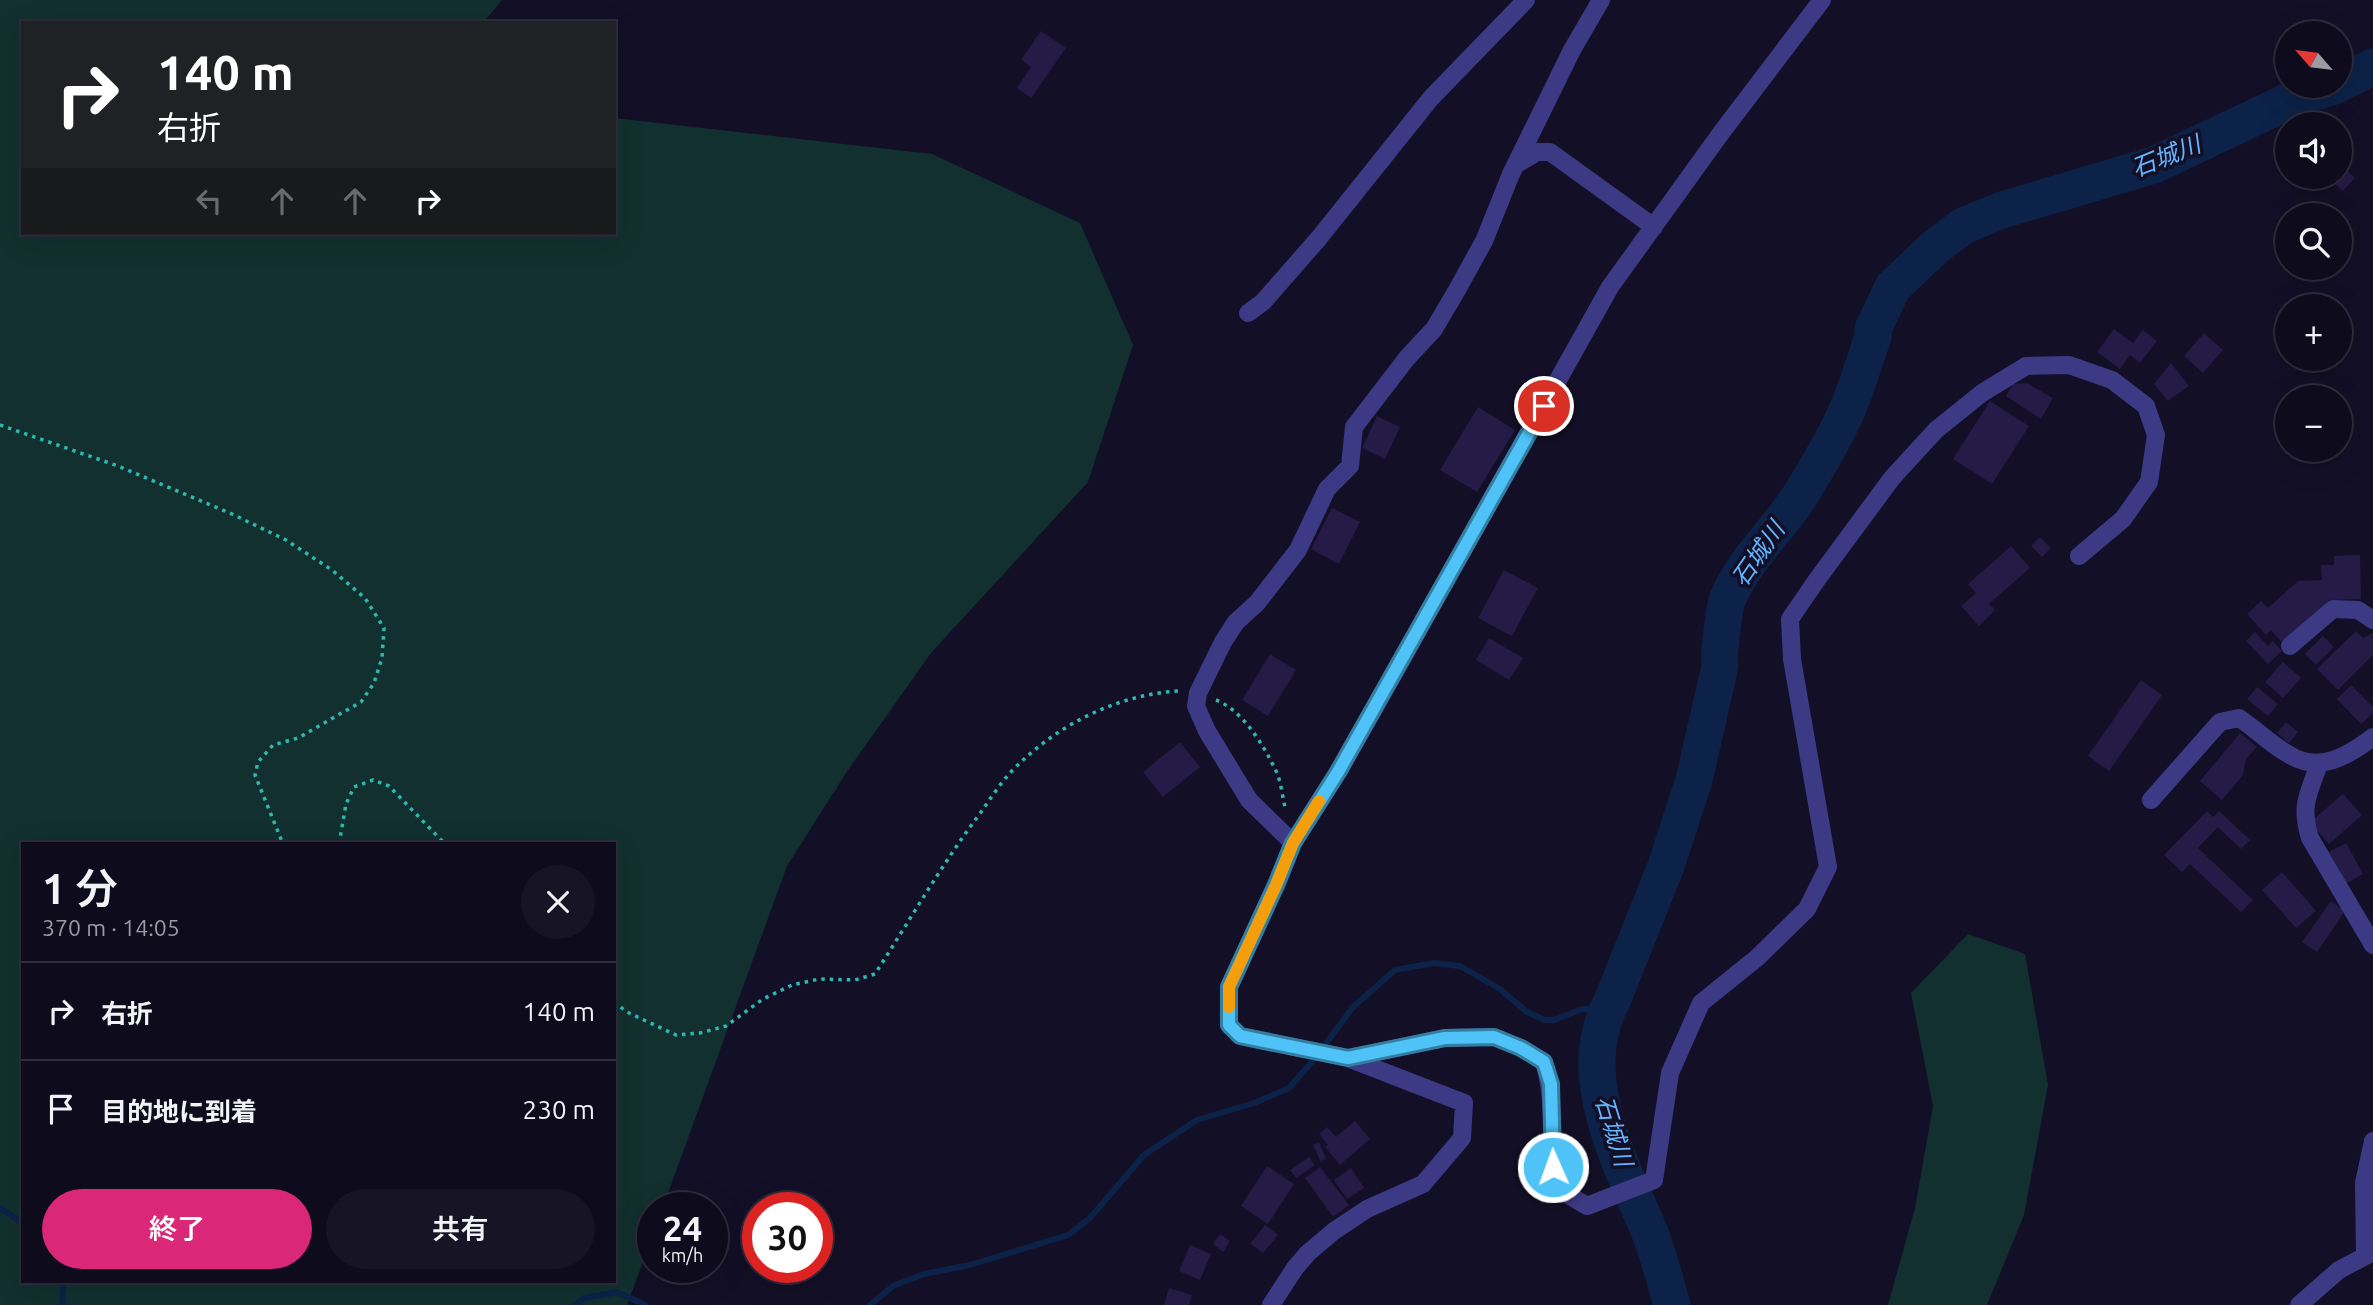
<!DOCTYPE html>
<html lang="ja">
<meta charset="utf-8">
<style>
body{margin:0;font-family:Ubuntu,"Noto Sans JP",sans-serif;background:#171425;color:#f1f3f6;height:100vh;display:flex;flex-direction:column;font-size:26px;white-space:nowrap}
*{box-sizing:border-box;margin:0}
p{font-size:23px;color:#9b9ba3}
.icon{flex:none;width:38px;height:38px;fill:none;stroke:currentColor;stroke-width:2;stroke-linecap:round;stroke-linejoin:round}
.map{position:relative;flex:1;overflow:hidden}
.panel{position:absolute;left:21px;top:842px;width:595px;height:441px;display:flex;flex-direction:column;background:#0e0b1c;border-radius:0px;box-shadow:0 7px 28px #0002,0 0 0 2px #2e2b3b}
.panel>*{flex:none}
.top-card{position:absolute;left:21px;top:21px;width:595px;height:214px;border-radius:0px;box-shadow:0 7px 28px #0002,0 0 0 2px #2e2b3b;background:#202124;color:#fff;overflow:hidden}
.needle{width:46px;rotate:298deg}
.buttons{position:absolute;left:2275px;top:21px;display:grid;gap:14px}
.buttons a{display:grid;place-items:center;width:77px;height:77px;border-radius:50%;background:#0e0b1c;box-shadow:0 7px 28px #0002,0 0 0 2px #2e2b3b;font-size:35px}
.speed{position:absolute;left:637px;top:1192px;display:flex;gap:14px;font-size:35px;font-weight:700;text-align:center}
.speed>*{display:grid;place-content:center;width:91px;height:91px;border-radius:50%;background:#0e0b1c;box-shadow:0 7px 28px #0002,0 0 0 2px #2e2b3b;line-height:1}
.speed small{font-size:18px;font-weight:400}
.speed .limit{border:10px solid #d22;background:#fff;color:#111}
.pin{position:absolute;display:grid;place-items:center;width:60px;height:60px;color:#fff;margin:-30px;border:4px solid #fff;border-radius:50%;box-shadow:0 2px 7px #0007}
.me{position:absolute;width:77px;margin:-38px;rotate:358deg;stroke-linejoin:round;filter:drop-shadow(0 0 5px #0008)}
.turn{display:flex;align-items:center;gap:24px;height:147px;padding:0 21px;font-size:32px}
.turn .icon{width:91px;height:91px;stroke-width:2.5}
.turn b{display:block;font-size:49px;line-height:60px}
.lanes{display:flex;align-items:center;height:66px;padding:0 21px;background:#0003;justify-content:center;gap:35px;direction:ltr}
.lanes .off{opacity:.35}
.round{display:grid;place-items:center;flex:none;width:74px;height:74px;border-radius:37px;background:#171425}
.head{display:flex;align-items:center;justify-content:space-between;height:119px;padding:0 21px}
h1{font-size:42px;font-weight:600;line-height:52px}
.button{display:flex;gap:14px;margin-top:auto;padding:14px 21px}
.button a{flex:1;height:80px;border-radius:42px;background:#db2777;color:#fff;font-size:28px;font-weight:600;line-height:80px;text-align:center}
.button a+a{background:#171425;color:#f1f3f6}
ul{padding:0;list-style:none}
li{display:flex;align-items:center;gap:21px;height:98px;padding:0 21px;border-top:2px solid #2e2b3b}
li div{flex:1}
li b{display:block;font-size:26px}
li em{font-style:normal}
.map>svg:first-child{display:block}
</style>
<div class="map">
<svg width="2373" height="1305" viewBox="0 0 2373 1305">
<rect width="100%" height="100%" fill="#130f26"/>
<path fill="#12302f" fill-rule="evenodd" d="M0,0H502L483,23H23V233H614V118L932,154L1080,223L1133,345L1088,482L931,653L848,770L787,866L663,1207L653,1208V1235L627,1305H0ZM23,844H614V1281H23Z
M1968,934L2025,954L2048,1085L2024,1215L1987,1305H1888L1915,1208L1933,1106L1911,993Z"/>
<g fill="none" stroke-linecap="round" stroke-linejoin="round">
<path stroke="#0c2248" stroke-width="6" d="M0,1208L23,1223
M62,1305L64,1281
M575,1305L584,1298L617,1292L646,1305
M870,1305L893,1286L924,1274L970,1265L1068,1235L1090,1218L1144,1155L1197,1120L1254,1103L1289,1088L1316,1057L1353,1007L1395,970L1434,963L1460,966L1500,989L1527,1012L1545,1020H1554L1582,1009H1607"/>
<path stroke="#0c2248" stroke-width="37" d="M2340,83L2373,67
M1672,1305C1665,1281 1659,1256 1650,1233C1621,1163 1572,1075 1612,1001L1666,866L1694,780L1720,666C1718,658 1724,607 1728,598C1744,560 1777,531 1799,497C1814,473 1837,434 1848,408C1858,385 1864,361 1873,337V329L1893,287L1934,248L1963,226L2002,210L2154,165L2289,101L2335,86"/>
</g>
<path fill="#241b47" d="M1041,31L1066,48L1031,98L1017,88L1031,67L1021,60Z
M2346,170L2355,178L2343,191L2334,183Z
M2114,329L2133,343L2143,330L2157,341L2140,363L2130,355L2120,369L2097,352Z
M2204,333L2223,350L2203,373L2184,356Z
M2171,363L2189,386L2168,401L2154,384Z
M2027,383L2053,398L2041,419L2006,396L2013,384Z
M1990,401L2029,426L1992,484L1953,459Z
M1478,407L1515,430L1477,492L1440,470Z
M1377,416L1400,427L1385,459L1362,448Z
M1332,508L1360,522L1339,564L1311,549Z
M2040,537L2051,548L2042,557L2031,546Z
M2011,546L2030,568L1989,604L1995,610L1979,626L1961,606L1976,593L1968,584Z
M2360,555L2361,599L2329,600L2282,643L2271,630L2266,635L2247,614L2261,601L2268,608L2298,581L2322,580L2321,565H2334V556Z
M1504,570L1538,588L1512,636L1478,618Z
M2356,631L2363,638L2373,633V655L2338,690L2317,669Z
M2255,632L2268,646L2273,641L2282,651L2268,664L2246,641Z
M2323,636L2334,647L2316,665L2305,654Z
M1489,638L1523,658L1509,680L1476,660Z
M1270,654L1296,670L1268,716L1242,700Z
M2283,662L2301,678L2283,698L2265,682Z
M2141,680L2162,695L2109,771L2088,756Z
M2351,685L2373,707V713L2361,724L2337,699Z
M2257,687L2278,704L2268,716L2247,699Z
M2286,722L2298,732L2289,743L2277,733Z
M2240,733L2257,747L2246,759L2243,775L2222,800L2200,781Z
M1180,742L1200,767L1163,797L1143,772Z
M2343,794L2362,815L2329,844L2310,822Z
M2207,811L2213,817L2219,811L2250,840L2241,849L2218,827L2198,848L2253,900L2241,912L2190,864L2182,872L2164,855Z
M2346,843L2363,874L2347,883L2329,852Z
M2282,872L2316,911L2296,928L2262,890Z
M2331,901L2345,911L2317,952L2302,942Z
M1355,1121L1370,1139L1340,1165L1325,1147L1328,1145L1319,1134L1327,1127L1336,1137Z
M1319,1142L1326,1159L1320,1161L1313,1145Z
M1309,1157L1315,1165L1296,1178L1290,1170Z
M1267,1166L1294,1184L1268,1224L1241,1206Z
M1320,1167L1349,1205L1333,1217L1305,1178Z
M1351,1168L1364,1188L1347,1199L1334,1180Z
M1265,1225L1278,1235L1263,1253L1250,1244Z
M1220,1234L1230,1241L1223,1252L1213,1244Z
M1190,1245L1211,1254L1200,1280L1179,1271Z
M1169,1288L1192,1295L1189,1305H1164Z"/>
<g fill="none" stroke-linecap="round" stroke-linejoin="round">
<path stroke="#2fb8b0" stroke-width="3.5" stroke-dasharray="3.5 5" stroke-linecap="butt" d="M0,425L118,466L232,514L286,540L332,570L365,598L384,628L382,658L374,683L361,702L298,738L273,745L258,762L255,775L283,844
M1216,700C1242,710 1263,744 1275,769C1281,780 1282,795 1285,807
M339,844L346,804L354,787L373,780L389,786L445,844
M614,1002L627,1012L676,1035L700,1033L726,1026L763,999L792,985L819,979L855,980L875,974C910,920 942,864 981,812C993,795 1005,776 1021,762C1063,722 1121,694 1179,691"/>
<path stroke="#3d3a85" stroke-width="18" d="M1517,164L1537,152H1550L1654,227
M1248,313L1263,302L1319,238L1431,98L1526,0
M2290,646L2333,609L2358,610L2373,620
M2319,764C2308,795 2300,806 2310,838L2373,945
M2151,800L2220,722L2239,718C2256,729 2270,744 2288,754C2319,774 2348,756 2373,737
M1293,843L1249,800L1207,731L1196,706L1198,693L1223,642L1236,622L1257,603L1298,550L1327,489L1350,466L1354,427L1407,358L1434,329L1457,290L1484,241L1511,174L1572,50L1601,0
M1348,1058L1445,1038L1494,1037L1521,1048L1544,1062C1557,1104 1548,1148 1560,1190L1587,1206L1654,1180L1670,1073L1701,1003L1758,957L1807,909L1828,867L1792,659L1790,619L1816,581L1892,478L1936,430L1982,393L2026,366L2069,365L2112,380L2146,406L2156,435L2149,482L2123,519L2079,556
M2365,1256L2364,1183L2373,1141
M1271,1305L1295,1268L1308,1253L1334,1231L1367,1209L1423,1184L1462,1138L1464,1103L1348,1058L1240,1036L1229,1025V987L1276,885L1293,843L1338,772L1397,668L1610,287L1721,133L1822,0
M2299,1305L2339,1270L2373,1252"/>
</g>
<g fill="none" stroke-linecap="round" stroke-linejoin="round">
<defs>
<path id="route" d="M1544,406L1338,772L1293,843L1276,885L1229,987V1025L1240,1036L1348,1058L1445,1038L1494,1037L1521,1048L1544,1062L1551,1084L1553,1167"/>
</defs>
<use href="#route" stroke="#337fa1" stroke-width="18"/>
<use href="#route" stroke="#4fc3f7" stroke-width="12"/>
<path stroke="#f59e0b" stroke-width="12" d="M1229,1007V987L1276,885L1293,843L1319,801"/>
</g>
<g text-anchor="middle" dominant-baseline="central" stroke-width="7" stroke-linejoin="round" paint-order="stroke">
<g font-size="24" font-style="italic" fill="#62b6ff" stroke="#130f26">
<text transform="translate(2166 156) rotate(-22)">石城川</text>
<text transform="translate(1758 554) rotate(-55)">石城川</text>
<text transform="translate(1614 1131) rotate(73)">石城川</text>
</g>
</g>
</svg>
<div class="buttons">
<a><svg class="needle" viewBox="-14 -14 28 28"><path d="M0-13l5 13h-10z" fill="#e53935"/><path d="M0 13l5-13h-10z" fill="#9b9ba3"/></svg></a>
<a><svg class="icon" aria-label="sound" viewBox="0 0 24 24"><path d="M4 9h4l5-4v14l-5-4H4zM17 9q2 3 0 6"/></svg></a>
<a><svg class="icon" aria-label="search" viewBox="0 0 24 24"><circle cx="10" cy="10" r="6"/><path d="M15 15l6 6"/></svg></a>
<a>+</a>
<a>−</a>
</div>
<div class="speed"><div>24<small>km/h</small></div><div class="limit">30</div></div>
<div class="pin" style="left:1544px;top:406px;background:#d93025"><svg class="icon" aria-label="arrive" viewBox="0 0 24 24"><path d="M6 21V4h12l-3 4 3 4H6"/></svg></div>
<svg class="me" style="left:1553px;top:1167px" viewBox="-20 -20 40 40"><circle r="17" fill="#4fc3f7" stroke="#fff" stroke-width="3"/><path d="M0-11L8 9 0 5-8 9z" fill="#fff"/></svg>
<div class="top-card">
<div class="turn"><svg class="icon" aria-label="right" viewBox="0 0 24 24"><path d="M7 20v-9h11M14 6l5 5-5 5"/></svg><div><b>140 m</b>右折</div></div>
<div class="lanes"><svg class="icon off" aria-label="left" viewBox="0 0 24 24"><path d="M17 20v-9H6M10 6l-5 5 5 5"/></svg><svg class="icon off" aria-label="ahead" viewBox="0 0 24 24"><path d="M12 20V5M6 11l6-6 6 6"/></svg><svg class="icon off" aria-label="ahead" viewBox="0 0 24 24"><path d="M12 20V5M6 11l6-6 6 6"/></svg><svg class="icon" aria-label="right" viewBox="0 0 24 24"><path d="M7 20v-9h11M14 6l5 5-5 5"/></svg></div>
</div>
<section class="panel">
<div class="head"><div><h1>1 分</h1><p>370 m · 14:05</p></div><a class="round"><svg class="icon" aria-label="close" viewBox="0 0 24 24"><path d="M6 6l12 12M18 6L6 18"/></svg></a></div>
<ul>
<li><svg class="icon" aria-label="right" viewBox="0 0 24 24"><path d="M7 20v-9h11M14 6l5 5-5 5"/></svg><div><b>右折</b></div><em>140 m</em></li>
<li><svg class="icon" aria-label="arrive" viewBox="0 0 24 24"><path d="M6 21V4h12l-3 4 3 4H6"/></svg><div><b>目的地に到着</b></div><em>230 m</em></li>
</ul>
<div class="button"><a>終了</a><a>共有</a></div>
</section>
</div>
